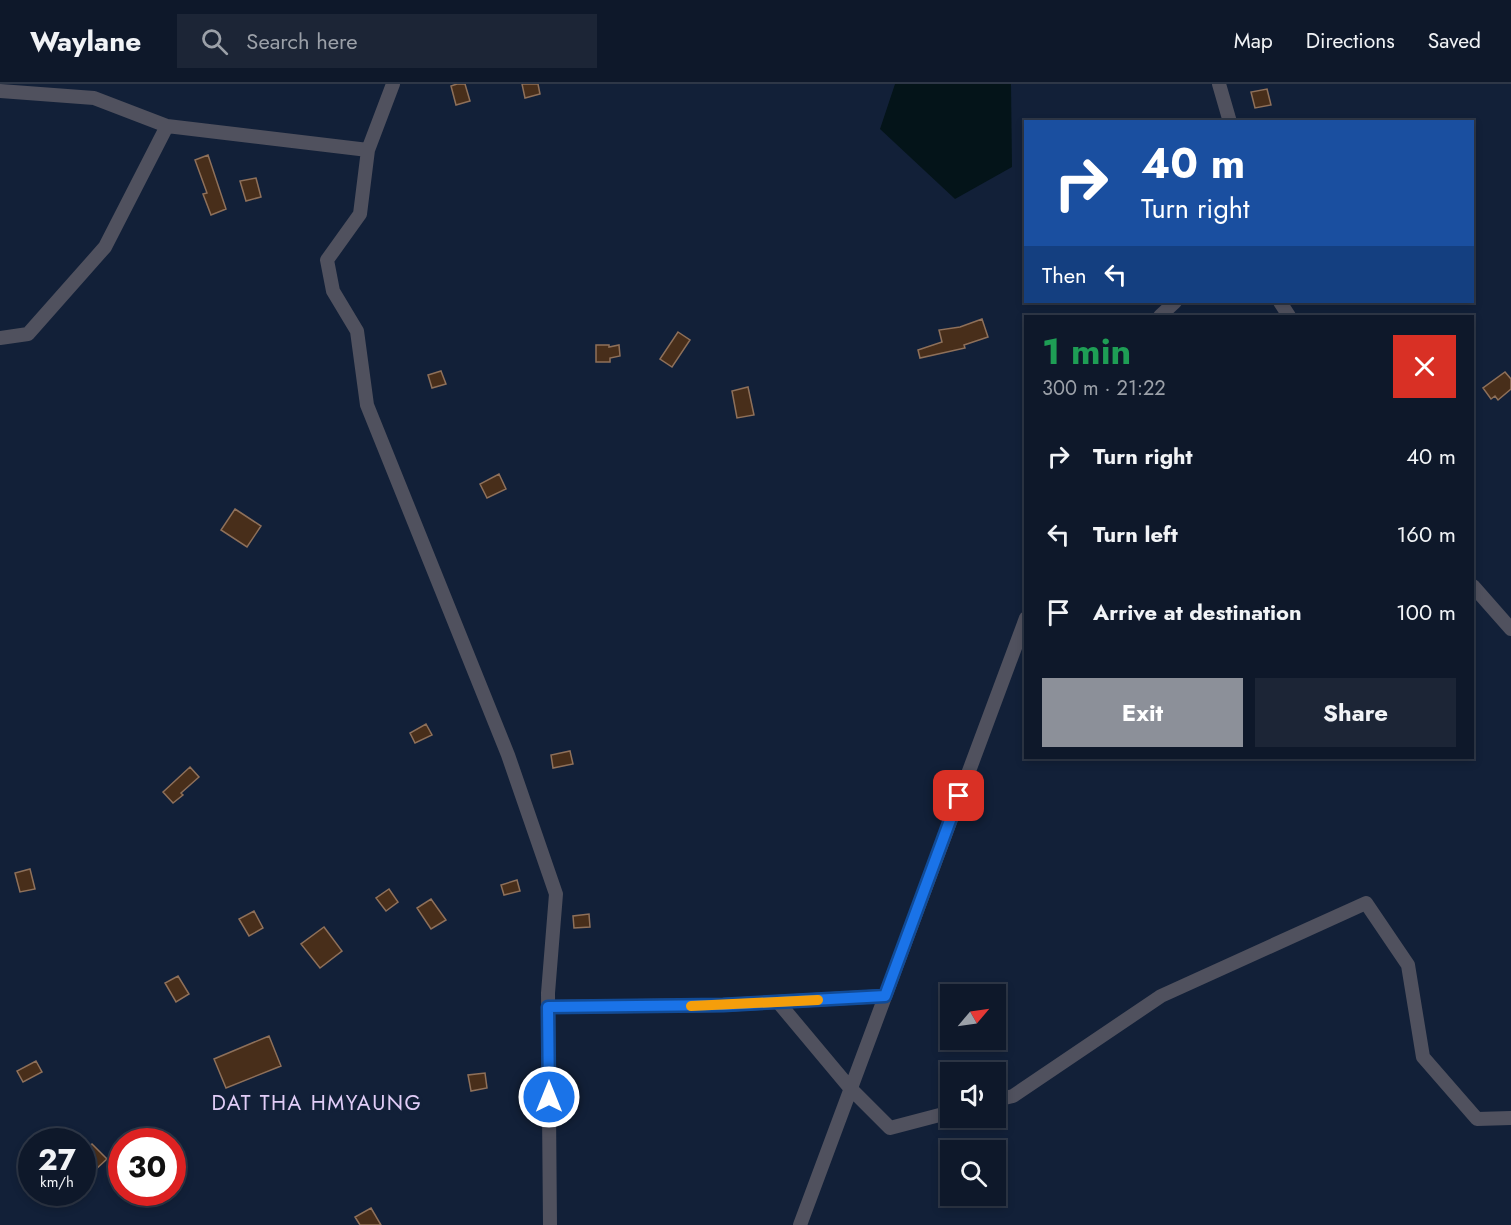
<!DOCTYPE html>
<meta charset="utf-8">
<style>
body{margin:0;font-family:Jost,sans-serif;background:#1c2536;color:#f1f3f6;height:100vh;display:flex;flex-direction:column;font-size:22px;white-space:nowrap}
*{box-sizing:border-box;margin:0}
p{font-size:20px;color:#9ba0a8}
.icon{flex:none;width:33px;height:33px;fill:none;stroke:currentColor;stroke-width:2;stroke-linecap:round;stroke-linejoin:round}
.map{position:relative;flex:1;overflow:hidden}
.sheet{position:absolute;left:1024px;top:231px;width:450px;height:444px;display:flex;flex-direction:column;background:#0e182a;border-radius:0px;box-shadow:0 3px 9px #0003,0 0 0 2px #2e3747}
.sheet>*{flex:none}
.hud{position:absolute;left:1024px;top:36px;width:450px;height:183px;border-radius:0px;box-shadow:0 3px 9px #0003,0 0 0 2px #2e3747;background:#1a4fa0;color:#fff;overflow:hidden}
.needle{width:39px;rotate:61deg}
.buttons{position:absolute;left:940px;top:900px;display:grid;gap:12px}
.buttons a{display:grid;place-items:center;width:66px;height:66px;border-radius:0px;background:#0e182a;box-shadow:0 3px 9px #0003,0 0 0 2px #2e3747;font-size:30px}
.speed{position:absolute;left:18px;top:1044px;display:flex;gap:12px;font-size:30px;font-weight:700;text-align:center}
.speed>*{display:grid;place-content:center;width:78px;height:78px;border-radius:50%;background:#0e182a;box-shadow:0 3px 9px #0003,0 0 0 2px #2e3747;line-height:1}
.speed small{font-size:15px;font-weight:400}
.speed .limit{border:9px solid #d22;background:#fff;color:#111}
.pin{position:absolute;display:grid;place-items:center;width:51px;height:51px;color:#fff;margin:-26px;border-radius:12px;box-shadow:0 3px 9px #0006}
.me{position:absolute;width:66px;margin:-33px;rotate:0deg;stroke-linejoin:round;filter:drop-shadow(0 0 4px #0008)}
.turn{display:flex;align-items:center;gap:21px;height:126px;padding:0 18px;font-size:27px}
.turn .icon{width:78px;height:78px;stroke-width:2.5}
.turn b{display:block;font-size:42px;line-height:51px}
.then{display:flex;align-items:center;height:57px;padding:0 18px;background:#0003;gap:12px;font-size:22px}
.round{display:grid;place-items:center;flex:none;width:63px;height:63px;border-radius:0px;background:#1c2536}
.headline{display:flex;align-items:center;justify-content:space-between;height:102px;padding:0 18px}
h1{font-size:36px;font-weight:700;line-height:45px;color:#1e9e55}
.primary-button{display:flex;gap:12px;margin-top:auto;padding:12px 18px}
.primary-button a{flex:1;height:69px;border-radius:0px;background:#8c9099;color:#fff;font-size:24px;font-weight:700;line-height:69px;text-align:center}
.primary-button a+a{background:#1c2536;color:#f1f3f6}
ul{padding:0;list-style:none}
li{display:flex;align-items:center;gap:18px;height:78px;padding:0 18px}
li div{flex:1}
li b{display:block;font-size:22px}
li em{font-style:normal}
header{display:flex;align-items:center;gap:36px;box-sizing:border-box;height:84px;padding:0 30px;background:#0e182a;border-bottom:2px solid #2e3747}
header strong{font-size:28px}
nav{display:flex;gap:33px;margin-inline-start:auto;font-size:21px}
.search{width:420px;height:54px;background:#1c2536;display:flex;align-items:center;gap:15px;box-sizing:border-box;padding:0 21px;border-radius:0px;color:#9ba0a8;font-size:22px}
.map>svg:first-child{display:block}
</style>
<header>
<strong>Waylane</strong>
<div class="search"><svg class="icon" aria-label="search" viewBox="0 0 24 24"><circle cx="10" cy="10" r="6"/><path d="M15 15l6 6"/></svg>Search here</div>
<nav><a>Map</a><a>Directions</a><a>Saved</a></nav>
</header>
<div class="map">
<svg width="1511" height="1141" viewBox="0 0 1511 1141">
<rect width="100%" height="100%" fill="#122038"/>
<path fill="#041419" d="M895,0H1011L1012,83L955,115L880,45Z"/>
<path fill="#482e1a" stroke="#8e705a" stroke-width="1.5" d="M457,0H465L470,17L456,21L451,2Z
M522,0H538L540,10L525,14Z
M1267,5L1271,21L1255,24L1251,8Z
M208,71L226,125L211,131L203,110L207,109L195,76Z
M256,94L261,113L246,117L240,97Z
M982,235L988,253L964,261L965,264L920,274L918,266L942,258L939,246L960,243Z
M678,248L690,256L672,283L660,275Z
M596,261H609V263L619,261L620,272L610,274V278H596Z
M441,287L446,300L432,304L428,291Z
M1505,288L1511,295V305L1498,316L1495,312L1491,315L1483,304Z
M748,303L754,331L737,334L732,307Z
M499,390L506,405L487,414L480,400Z
M235,425L261,442L247,463L221,446Z
M426,640L432,651L415,659L410,649Z
M570,667L573,680L553,684L551,671Z
M190,683L199,693L181,709L183,711L173,719L163,708Z
M30,785L35,805L20,808L15,789Z
M517,796L520,807L504,811L501,801Z
M389,805L398,818L386,827L376,814Z
M431,815L446,836L431,845L417,824Z
M254,827L263,844L249,852L239,835Z
M589,830L590,843L574,844L573,832Z
M324,843L342,867L320,884L301,860Z
M178,892L189,910L176,918L165,899Z
M269,952L281,982L226,1004L214,975Z
M36,977L42,988L23,998L17,987Z
M485,989L487,1004L471,1007L468,991Z
M92,1060L107,1075L95,1086L82,1073V1069Z
M371,1124L381,1141H360L355,1133Z"/>
<g fill="none" stroke-linecap="round" stroke-linejoin="round">
<path stroke="#50515e" stroke-width="14" d="M1219,0L1230,38
M0,7L94,14L167,42
M368,66L360,130L327,176L333,207L357,247L367,321L508,671L556,810L548,909L550,1141
M1280,218L1289,232
M1160,232L1175,218
M0,254L28,250L105,163L167,42L368,66L393,0
M1473,502L1511,545
M778,918L850,1004L890,1044L951,1028
M548,923L723,921L885,912
M996,1016L1013,1012L1161,912L1366,819L1408,881L1423,973L1477,1035L1511,1034
M800,1141L1026,534"/>
</g>
<g fill="none" stroke-linecap="round" stroke-linejoin="round">
<defs>
<path id="route" d="M549,1013L548,923L723,921L885,912L959,712"/>
</defs>
<use href="#route" stroke="#114b97" stroke-width="15"/>
<use href="#route" stroke="#1a73e8" stroke-width="10"/>
<path stroke="#f59e0b" stroke-width="10" d="M691,922L818,916"/>
</g>
<g text-anchor="middle" dominant-baseline="central" stroke-width="6" stroke-linejoin="round" paint-order="stroke">
<g font-size="21" letter-spacing="1.5" fill="#e1cdf7" stroke="#122038">
<text x="317" y="1019">DAT THA HMYAUNG</text>
</g>
</g>
</svg>
<div class="buttons">
<a><svg class="needle" viewBox="-14 -14 28 28"><path d="M0-13l5 13h-10z" fill="#e53935"/><path d="M0 13l5-13h-10z" fill="#9ba0a8"/></svg></a>
<a><svg class="icon" aria-label="sound" viewBox="0 0 24 24"><path d="M4 9h4l5-4v14l-5-4H4zM17 9q2 3 0 6"/></svg></a>
<a><svg class="icon" aria-label="search" viewBox="0 0 24 24"><circle cx="10" cy="10" r="6"/><path d="M15 15l6 6"/></svg></a>
</div>
<div class="speed"><div>27<small>km/h</small></div><div class="limit">30</div></div>
<div class="pin" style="left:959px;top:712px;background:#d93025"><svg class="icon" aria-label="arrive" viewBox="0 0 24 24"><path d="M6 21V4h12l-3 4 3 4H6"/></svg></div>
<svg class="me" style="left:549px;top:1013px" viewBox="-20 -20 40 40"><circle r="17" fill="#1a73e8" stroke="#fff" stroke-width="3"/><path d="M0-11L8 9 0 5-8 9z" fill="#fff"/></svg>
<div class="hud">
<div class="turn"><svg class="icon" aria-label="right" viewBox="0 0 24 24"><path d="M7 20v-9h11M14 6l5 5-5 5"/></svg><div><b>40 m</b>Turn right</div></div>
<div class="then">Then<svg class="icon" aria-label="left" viewBox="0 0 24 24"><path d="M17 20v-9H6M10 6l-5 5 5 5"/></svg></div>
</div>
<section class="sheet">
<div class="headline"><div><h1>1 min</h1><p>300 m · 21:22</p></div><a class="round" style="background:#d93025;color:#fff"><svg class="icon" aria-label="close" viewBox="0 0 24 24"><path d="M6 6l12 12M18 6L6 18"/></svg></a></div>
<ul>
<li><svg class="icon" aria-label="right" viewBox="0 0 24 24"><path d="M7 20v-9h11M14 6l5 5-5 5"/></svg><div><b>Turn right</b></div><em>40 m</em></li>
<li><svg class="icon" aria-label="left" viewBox="0 0 24 24"><path d="M17 20v-9H6M10 6l-5 5 5 5"/></svg><div><b>Turn left</b></div><em>160 m</em></li>
<li><svg class="icon" aria-label="arrive" viewBox="0 0 24 24"><path d="M6 21V4h12l-3 4 3 4H6"/></svg><div><b>Arrive at destination</b></div><em>100 m</em></li>
</ul>
<div class="primary-button"><a>Exit</a><a>Share</a></div>
</section>
</div>
